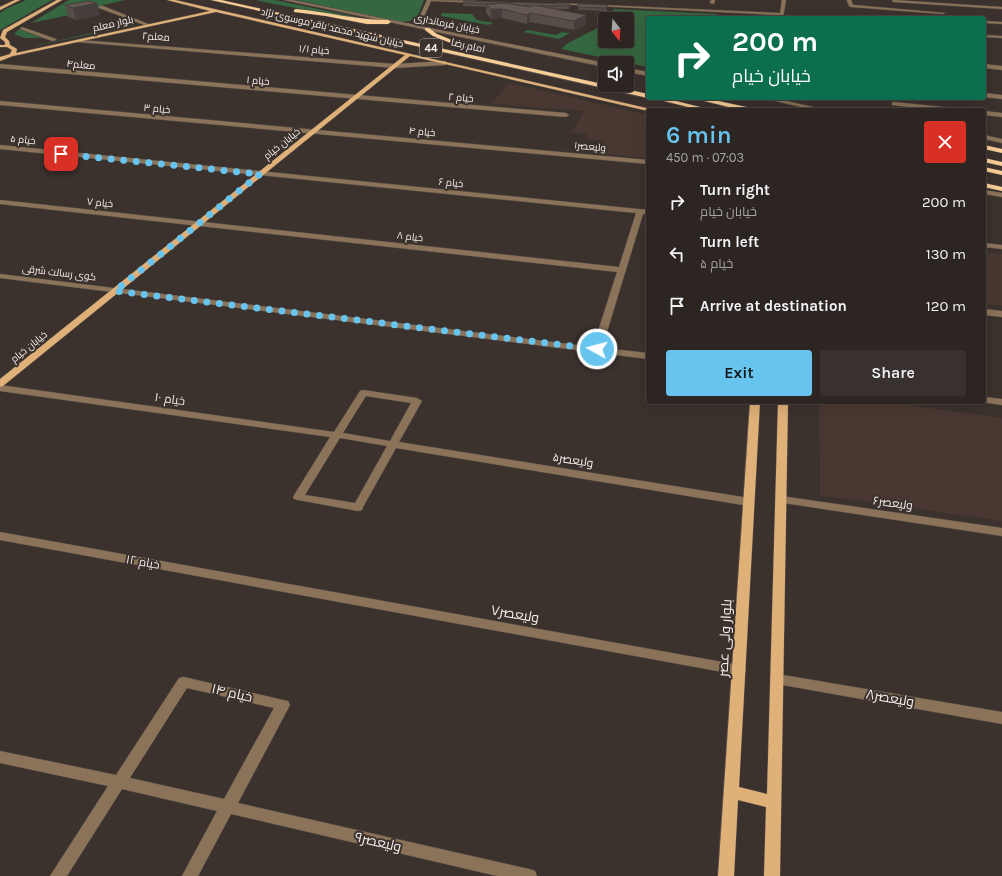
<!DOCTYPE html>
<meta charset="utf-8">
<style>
body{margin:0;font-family:Karla,Cairo,sans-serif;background:#38312f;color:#f1f3f6;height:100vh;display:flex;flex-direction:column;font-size:15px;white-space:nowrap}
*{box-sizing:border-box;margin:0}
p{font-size:13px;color:#a6a5a5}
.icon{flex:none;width:22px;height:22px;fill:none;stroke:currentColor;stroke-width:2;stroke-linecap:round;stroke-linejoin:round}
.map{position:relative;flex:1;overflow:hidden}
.side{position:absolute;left:646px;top:108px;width:340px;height:296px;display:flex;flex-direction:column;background:#2c2522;border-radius:4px;box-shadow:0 4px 16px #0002,0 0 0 1px #484240}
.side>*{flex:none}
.top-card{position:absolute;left:646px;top:16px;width:340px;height:84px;border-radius:4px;box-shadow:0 4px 16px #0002,0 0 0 1px #484240;background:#0b6e4f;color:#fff;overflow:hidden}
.needle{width:26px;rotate:163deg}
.buttons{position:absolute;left:598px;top:12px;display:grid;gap:8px}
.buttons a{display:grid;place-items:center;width:36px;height:36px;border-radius:4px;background:#2c2522;box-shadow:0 4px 16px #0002,0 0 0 1px #484240;font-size:20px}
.pin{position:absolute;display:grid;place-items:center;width:34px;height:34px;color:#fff;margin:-17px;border-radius:8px;box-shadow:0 2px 6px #0006}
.me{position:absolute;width:44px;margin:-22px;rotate:277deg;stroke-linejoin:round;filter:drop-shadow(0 0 3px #0008)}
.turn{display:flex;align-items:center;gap:14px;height:84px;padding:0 20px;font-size:18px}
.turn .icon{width:52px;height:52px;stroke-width:2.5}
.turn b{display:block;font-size:28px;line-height:34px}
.round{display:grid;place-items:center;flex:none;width:42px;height:42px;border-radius:4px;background:#38312f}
.summary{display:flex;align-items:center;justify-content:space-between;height:68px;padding:0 20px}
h1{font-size:24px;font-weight:600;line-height:30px;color:#66c4ef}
.action{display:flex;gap:8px;margin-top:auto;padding:8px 20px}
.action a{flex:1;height:46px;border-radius:4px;background:#66c4ef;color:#111;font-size:16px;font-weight:600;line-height:46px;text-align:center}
.action a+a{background:#38312f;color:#f1f3f6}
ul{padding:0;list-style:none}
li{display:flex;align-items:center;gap:12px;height:52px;padding:0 20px}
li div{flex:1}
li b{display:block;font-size:15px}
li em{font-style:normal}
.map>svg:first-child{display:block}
</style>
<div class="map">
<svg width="1002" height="876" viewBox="0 0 1002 876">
<rect width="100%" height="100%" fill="#3b312d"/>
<path fill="#493831" d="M509,83L648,115V158L601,154L604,141L586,139L587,134L571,133L584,111L491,104Z
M984,252L1002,254V306L984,304Z
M819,402H889L1002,418V521L820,495Z"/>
<path fill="#356840" d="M26,0H52L0,30V13L6,9Z
M69,0H125L103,5L93,10L31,23Z
M255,0H275L366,19L363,21C327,13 291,8 255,0Z
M295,0H424C418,15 419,21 401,22Z
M613,9L717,14V18H648V67L561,49L568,43L605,24V41H627V19H614Z
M442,13L472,14L477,20L494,23L488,25L441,16Z
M129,25H134L30,47L33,46Z
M19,29L42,38H24L14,34Z
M528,30L556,35L562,32L570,33L559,39L523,32Z"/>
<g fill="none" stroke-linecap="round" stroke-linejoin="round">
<defs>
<path id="minor" d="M284,0H292L416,25L427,0L477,1L479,3L431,1L420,26L605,63V67Z
M711,0H715L714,4L710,3Z
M782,0H786L783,18H779V15L555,4L557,3L780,13Z
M847,0H851L853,5L945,13L943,14L851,7L849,6Z
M893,0L1002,7V9L894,2L892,1Z
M99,6H103L151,25L147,26L99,8Z
M984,21L1002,22V24L984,23Z
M22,27L56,39V40L52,41L20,29Z
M984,35L1002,36V38L984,37Z
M79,40L395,64L445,61L448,63L445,65L395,68L77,42Z
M0,64L566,113L569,115L566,117L0,68Z
M984,64L1002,66V70L984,68Z
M627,68L648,72V76L627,72Z
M984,93L1002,95V99L984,97Z
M762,98H773L826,110H815Z
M0,101L648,160V164L0,105Z
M894,102L952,108L955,110H935L892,105V103Z
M984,111L1002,113V117L984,115Z
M984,135L1002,139V143L984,139Z
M0,145L648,210V214H643L602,348L648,353V359L0,278V274L593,347L617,272L0,204V200L619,267L636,213L0,149Z
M984,190L1002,193V197L984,194Z
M984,243L1002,245V249L984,247Z
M984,309L1002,311V317L984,315Z
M0,385L334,432L360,391L363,390L417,398L422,401L399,442L749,498L753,500L754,502L753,504L749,506L396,448L363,507L362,510L358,511L298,500L294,499L293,497L330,437L0,391ZM366,396L411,403L390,441L343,433ZM340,438L387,446L355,503L305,495Z
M984,397L1002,399V405L981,402H984Z
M781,496L1002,528V536L777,502L776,500L777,498Z
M0,532L739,665L744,666L746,670L744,674L739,675L0,540Z
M777,674L1002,712V724L777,684L772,683L770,679L772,675Z
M184,677L283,700L288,701L290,705L238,803L529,869L535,871L537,876H497L231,814L198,876H182L217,811L122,789L67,876H50L108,786L0,763V751L116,775L179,678ZM187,688L274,708L224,799L130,778Z"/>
<path id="major" d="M15,0H20L0,10V7Z
M57,0H62L7,32L5,37L9,41L10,45L17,49L16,53L210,11L167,0H175L655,110L648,111L410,56L3,386L0,387V379L405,55L216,12L13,56L0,61V57L10,54L12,50L7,47H0V45H5V42L0,38L3,30Z
M750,402H760L739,787L767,794L778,402H788L780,876H764L766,807L738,800L734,876H718Z"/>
<path id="highway" d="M211,0H221L648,94V98Z
M296,9C327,12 357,20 388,20L391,22L388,24H367L326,16L294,12V10Z
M425,28H429L437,34L481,52L476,53L433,36L425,30Z
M652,98H664L712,110H700Z
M692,98H704L751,108L754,110H741Z
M984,145L1002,149V153L984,149Z
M984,158L1002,162V166L984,162Z
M984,167L1002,171V175L984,171Z
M984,183L1002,187V191L984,187Z"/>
</defs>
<use href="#minor" stroke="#594f4b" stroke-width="1"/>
<use href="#major" stroke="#594f4b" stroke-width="1"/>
<use href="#highway" stroke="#594f4b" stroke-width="1"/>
<use href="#minor" fill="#8a7358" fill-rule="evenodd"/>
<use href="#major" fill="#dfb178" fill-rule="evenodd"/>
<use href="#highway" fill="#f9cd96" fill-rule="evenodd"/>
</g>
<path fill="#564c48" d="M97,3L100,15L76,20L68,17L65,5Z
M463,3L570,4L569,9H552L586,15L585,25L574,30L530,22L527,24L502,18L491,19L486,13V7L463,6Z
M607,5V11L578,10V7Z
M648,258V276H645L647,262Z"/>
<path fill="#463e3b" d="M97,3L100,15L76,20L73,8Z
M491,9H502V18L491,19Z
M530,13V22L527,24V15Z
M586,15L585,25L574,30V21Z"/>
<path fill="#645854" stroke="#463e3b" d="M88,1L97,3L73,8L65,5Z
M464,1L570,4V6L517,5L507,3L492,4L463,3Z
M507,3L530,7L534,5L586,15L574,21L530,13L527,15L502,9H491L486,4Z
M578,4L607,5V8L578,7Z"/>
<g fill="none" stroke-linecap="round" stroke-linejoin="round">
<path stroke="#66c4ef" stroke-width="7" stroke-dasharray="0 12.6" d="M61,154L260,174L115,291L597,349"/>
</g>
<g text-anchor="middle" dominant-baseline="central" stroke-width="4" stroke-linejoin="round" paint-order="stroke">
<g font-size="10" fill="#f4edeb" stroke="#3b312d">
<text transform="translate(113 24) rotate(-13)">بلوار معلم</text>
<text transform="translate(447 24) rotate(11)">خیابان فرمانداری</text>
<text transform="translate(332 28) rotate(13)">خیابان شهید محمد باقر موسوی نژاد</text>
<text transform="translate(156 37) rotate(4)">معلم۲</text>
<text transform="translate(468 46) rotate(13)">امام رضا</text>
<text transform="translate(314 50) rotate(5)">خیام ۱/۱</text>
<text transform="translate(81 65) rotate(6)">معلم۴</text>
<text transform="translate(258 81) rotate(5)">خیام ۱</text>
<text transform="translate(461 98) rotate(5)">خیام ۲</text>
<text transform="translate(157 109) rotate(5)">خیام ۳</text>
<text transform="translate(422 132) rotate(5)">خیام ۴</text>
<text transform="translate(23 140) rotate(6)">خیام ۵</text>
<text transform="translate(282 144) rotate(-39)">خیابان خیام</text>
<text transform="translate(590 147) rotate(5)">ولیعصر۱</text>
<text transform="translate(451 183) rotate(6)">خیام ۶</text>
<text transform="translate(100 203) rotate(6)">خیام ۷</text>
<text transform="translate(410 237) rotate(6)">خیام ۸</text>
<text transform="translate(59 273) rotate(7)">کوی رسالت شرقی</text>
<text transform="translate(29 347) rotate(-39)">خیابان خیام</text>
</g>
<rect fill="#3b312d" stroke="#bcb5b2" stroke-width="1" x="420" y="39" width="22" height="18" rx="3"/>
<g font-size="11" font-weight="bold" fill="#f4edeb">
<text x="431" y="48">44</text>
</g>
<g font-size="12" fill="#f4edeb" stroke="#3b312d">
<text transform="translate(170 399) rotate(8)">خیام ۱۰</text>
<text transform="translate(573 460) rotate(9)">ولیعصر۵</text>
<text transform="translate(893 503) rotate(8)">ولیعصر۶</text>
<text transform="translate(143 562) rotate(10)">خیام ۱۲</text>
</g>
<g font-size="14" fill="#f4edeb" stroke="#3b312d">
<text transform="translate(515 614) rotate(10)">ولیعصر۷</text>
<text transform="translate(725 638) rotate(-87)">بلوار ولی عصر</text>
<text transform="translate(232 693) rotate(13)">خیام ۱۴</text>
<text transform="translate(890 698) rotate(10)">ولیعصر۸</text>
<text transform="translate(378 842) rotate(13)">ولیعصر۹</text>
</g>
</g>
</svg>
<div class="buttons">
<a><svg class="needle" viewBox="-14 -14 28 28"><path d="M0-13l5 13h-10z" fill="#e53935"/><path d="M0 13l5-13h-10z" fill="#a6a5a5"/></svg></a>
<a><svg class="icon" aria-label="sound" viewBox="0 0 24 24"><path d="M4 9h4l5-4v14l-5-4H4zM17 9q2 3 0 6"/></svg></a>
</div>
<div class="pin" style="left:61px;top:154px;background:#d93025"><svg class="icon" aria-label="arrive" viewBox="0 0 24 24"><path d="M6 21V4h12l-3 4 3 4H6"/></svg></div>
<svg class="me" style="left:597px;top:349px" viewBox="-20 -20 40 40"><circle r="17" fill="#66c4ef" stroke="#fff" stroke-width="3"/><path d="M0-11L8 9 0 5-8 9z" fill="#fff"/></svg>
<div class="top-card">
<div class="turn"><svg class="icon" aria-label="right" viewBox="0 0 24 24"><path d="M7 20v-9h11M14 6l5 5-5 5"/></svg><div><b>200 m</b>خیابان خیام</div></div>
</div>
<section class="side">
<div class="summary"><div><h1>6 min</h1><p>450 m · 07:03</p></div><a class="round" style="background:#d93025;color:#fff"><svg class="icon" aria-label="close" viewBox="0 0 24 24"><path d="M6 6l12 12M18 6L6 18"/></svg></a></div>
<ul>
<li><svg class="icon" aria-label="right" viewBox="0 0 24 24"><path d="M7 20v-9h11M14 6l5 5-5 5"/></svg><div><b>Turn right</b><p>خیابان خیام</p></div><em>200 m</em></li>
<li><svg class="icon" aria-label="left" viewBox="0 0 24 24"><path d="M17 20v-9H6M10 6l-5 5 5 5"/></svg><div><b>Turn left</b><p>خیام ۵</p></div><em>130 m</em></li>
<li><svg class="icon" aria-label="arrive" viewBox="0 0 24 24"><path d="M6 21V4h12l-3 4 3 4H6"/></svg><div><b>Arrive at destination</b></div><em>120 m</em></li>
</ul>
<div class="action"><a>Exit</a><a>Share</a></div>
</section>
</div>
